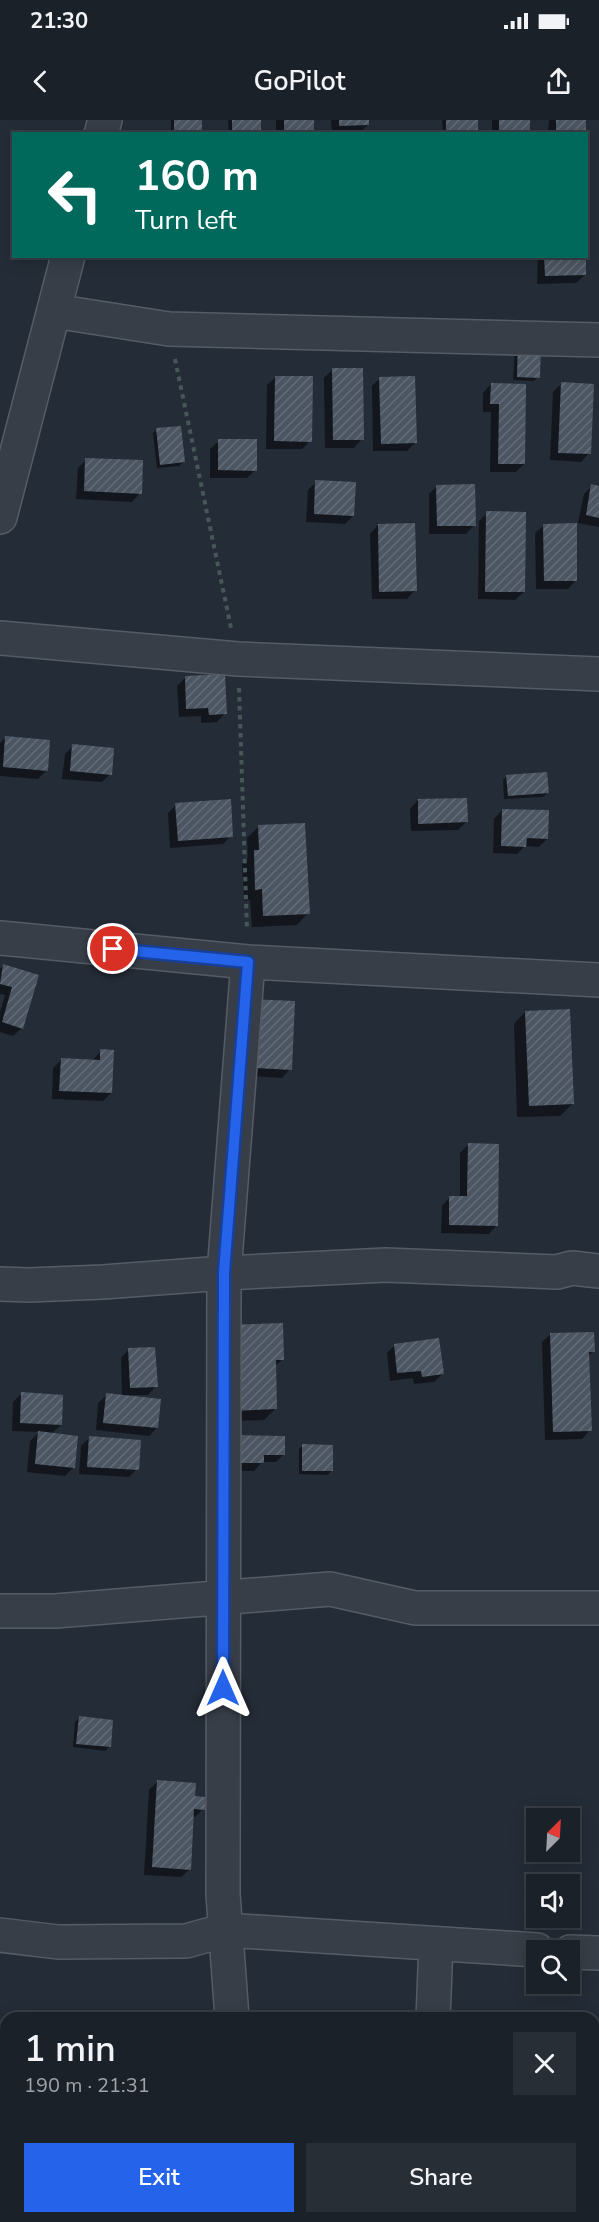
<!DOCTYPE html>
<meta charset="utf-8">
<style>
body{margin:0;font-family:"Nunito Sans",sans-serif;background:#282e35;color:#f1f3f6;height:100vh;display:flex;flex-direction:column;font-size:22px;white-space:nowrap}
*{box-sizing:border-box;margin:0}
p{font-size:20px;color:#a0a3a8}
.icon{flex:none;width:33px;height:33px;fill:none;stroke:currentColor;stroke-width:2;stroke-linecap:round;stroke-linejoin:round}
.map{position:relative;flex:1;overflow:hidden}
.side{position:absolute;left:0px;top:1892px;width:600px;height:212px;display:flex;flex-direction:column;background:#1b2129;border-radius:18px 18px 0 0;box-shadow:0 3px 15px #0003,0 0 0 2px #393e46}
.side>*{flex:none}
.hud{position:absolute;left:12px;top:12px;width:576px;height:126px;border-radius:0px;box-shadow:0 3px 15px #0003,0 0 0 2px #393e46;background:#00695c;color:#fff;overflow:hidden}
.needle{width:39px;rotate:24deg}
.buttons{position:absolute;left:526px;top:1688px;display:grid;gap:12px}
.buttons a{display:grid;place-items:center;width:54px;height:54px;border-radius:0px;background:#1b2129;box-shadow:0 3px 15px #0003,0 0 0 2px #393e46;font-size:30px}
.pin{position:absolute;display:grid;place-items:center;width:51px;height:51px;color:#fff;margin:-26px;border:3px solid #fff;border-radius:50%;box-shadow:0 2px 6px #0007}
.me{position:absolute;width:66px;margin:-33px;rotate:0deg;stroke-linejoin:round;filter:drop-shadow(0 0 4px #0008)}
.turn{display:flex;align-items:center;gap:21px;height:126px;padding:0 24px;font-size:27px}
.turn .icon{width:78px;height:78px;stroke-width:2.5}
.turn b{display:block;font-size:42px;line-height:51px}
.round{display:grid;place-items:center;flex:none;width:63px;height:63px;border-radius:0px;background:#282e35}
.head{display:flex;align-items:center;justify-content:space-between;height:102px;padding:0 24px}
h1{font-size:36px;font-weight:600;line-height:45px}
.button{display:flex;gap:12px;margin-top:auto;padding:12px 24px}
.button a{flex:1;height:69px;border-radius:0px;background:#2563eb;color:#fff;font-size:24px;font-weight:600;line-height:69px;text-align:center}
.button a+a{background:#282e35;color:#f1f3f6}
.status{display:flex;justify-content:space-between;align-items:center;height:42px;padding:0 30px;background:#1b2129;direction:ltr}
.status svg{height:16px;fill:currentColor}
header{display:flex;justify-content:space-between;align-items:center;height:78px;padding:0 24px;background:#1b2129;font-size:27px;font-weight:600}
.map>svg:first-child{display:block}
</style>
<div class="status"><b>21:30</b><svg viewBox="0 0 49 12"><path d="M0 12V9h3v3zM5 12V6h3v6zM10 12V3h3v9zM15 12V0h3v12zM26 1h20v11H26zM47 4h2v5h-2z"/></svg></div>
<header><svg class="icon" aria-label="back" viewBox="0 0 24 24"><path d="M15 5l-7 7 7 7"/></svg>GoPilot<svg class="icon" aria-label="share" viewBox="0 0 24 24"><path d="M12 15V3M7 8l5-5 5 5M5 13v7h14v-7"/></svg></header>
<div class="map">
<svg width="599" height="2102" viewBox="0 0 599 2102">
<defs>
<pattern id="building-hatch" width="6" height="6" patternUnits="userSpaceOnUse" patternTransform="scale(1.5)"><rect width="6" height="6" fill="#4c5662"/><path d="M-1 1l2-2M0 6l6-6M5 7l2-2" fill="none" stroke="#636c77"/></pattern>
</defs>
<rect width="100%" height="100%" fill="#242c37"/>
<path fill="#0007" d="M171,0H201V11L198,14H171Z
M228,0H260L259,14H229Z
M276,0H312V14H276Z
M331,0H367L368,5L359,13L332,14Z
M442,0H476V14H443Z
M492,0H529L528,14H492Z
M549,0H584V14H548Z
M538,136H584L585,155L576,163L537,164Z
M515,225L538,257L534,261L513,260Z
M333,249L362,319L354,328H325L324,258Z
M276,257L310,321L302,329H266L267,265Z
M380,258L415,323L407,331H373L372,266Z
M491,264L524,344L516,352H490L491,292H483V273Z
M561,264L589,333L581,342L550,340L553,272Z
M157,309L183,342L179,346L157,348L153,313Z
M219,321L255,350L247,358H210V329Z
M86,340L140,373L132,382L76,379L78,348Z
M316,362L353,396L345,404L306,402L308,370Z
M437,366L474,405L466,414H429V374Z
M592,366L599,367V407L578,403L584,374Z
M487,393L524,472L515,480L478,479L479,401Z
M378,405L415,470L407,479H372L370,414Z
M544,405L576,460L568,469H536L535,413Z
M185,558L225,593L217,602L201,603V596L179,597L177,566Z
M5,618L47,650L38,659L0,656V623Z
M73,626L110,654L102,662L62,659L65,634Z
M507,656L547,673L543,677L504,679L503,660Z
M418,680L466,702L458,710L411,711L410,689Z
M176,685L231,716L223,724L170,728L168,693Z
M502,690L547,719L539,727L525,726L517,734L493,733L494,699Z
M259,706L308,793L297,805L252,807L250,780L244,781L242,743L248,738L247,718Z
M4,845L38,856L22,908L13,916L0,912V892L5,875L0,874V849Z
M293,883L290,949L282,958L249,956Z
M525,892L572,984L560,996L517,997L514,904Z
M101,931L111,973L103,981L52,979L53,948L61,940L92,941Z
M468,1025L497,1105L489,1114L441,1113L442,1086L450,1077L460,1078V1033Z
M551,1214L593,1231L588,1237L590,1310L582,1319L545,1320L542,1222Z
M217,1218L283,1239L274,1247L275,1289L264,1300L220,1302Z
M395,1225L442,1254L434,1262L414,1264L413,1258L390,1261L387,1233Z
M129,1229L156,1266L148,1275H131L157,1308L149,1316L96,1310L98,1283L107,1275L122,1276L121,1238Z
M21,1274L61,1305L51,1314L73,1348L65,1356L27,1352L30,1321L39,1312L12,1311L13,1282Z
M284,1317V1334L276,1342H262L254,1351H226Z
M89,1318L137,1349L129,1357L79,1354L81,1326Z
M303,1325L331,1351L328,1355L299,1354V1329Z
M79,1598L109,1627L105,1631L73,1627L75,1602Z
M157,1662L194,1678L203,1689L195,1697H192L190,1749L181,1757L144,1755L149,1670Z
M0,1911L6,1912V1955L0,1954Z"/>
<path fill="url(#building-hatch)" d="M174,0H202V12L174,11Z
M232,0H261V14H232Z
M284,0H314V14H284Z
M339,0H369V5L339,6Z
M446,0H478V14H446Z
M499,0H530V14H499Z
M556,0H586V14H556Z
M544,136H586V155L545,156Z
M518,220L541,221L540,258L517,257Z
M332,248H363L364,320H333Z
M275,256H313L312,322L274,321Z
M415,256L417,323L381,324L379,257Z
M561,262L594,264L591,334L558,333Z
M491,263L526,264L525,344H498L499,284H490Z
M181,306L185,342L160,345L156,308Z
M218,319H257V351L218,350Z
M85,338L143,340L142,374L84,371Z
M315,360L356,362L354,396L314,394Z
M475,364L476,406H437L436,365Z
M591,364L599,366V398L586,395Z
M486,391L526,392L525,472H485Z
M415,403L417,471L379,472L378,404Z
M577,403V461H544L543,404Z
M225,554L227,594L209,595L208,588L186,589L185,556Z
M5,616L50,620L48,651L3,647Z
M72,624L114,628L112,655L70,651Z
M547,652L549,673L508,676L506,655Z
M467,678L468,702L418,704V679Z
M231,679L233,717L178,721L175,683Z
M502,689L549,690L548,719L527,718L526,727L501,726Z
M305,703L310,794L263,796L262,769L255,770L254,730H259L258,705Z
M3,844L39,855L23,909L2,902L12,867L0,864Z
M247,879L295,881L292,950L256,948L258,913Z
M570,889L574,984L529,986L525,891Z
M100,929L114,930L112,973L59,971L61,938L100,940Z
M468,1023L499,1024L498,1106L449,1105V1076H467Z
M283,1203L284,1240H276L277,1289L231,1291L228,1205Z
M594,1212L595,1232H589L592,1311L553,1312L550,1213Z
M439,1218L444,1254L422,1257L421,1251L397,1253L394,1224Z
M155,1227L158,1267L130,1268L128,1228Z
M21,1272L63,1275L62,1305L20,1303Z
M106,1273L161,1279L158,1308L103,1303Z
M38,1311L78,1316L75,1348L35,1344Z
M234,1315L285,1316V1335H264V1343H234Z
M89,1316L141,1320L139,1350L87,1347Z
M302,1324L333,1325V1351H302Z
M79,1596L113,1600L111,1627L76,1624Z
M157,1660L196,1663L195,1676L205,1677V1690L194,1689L191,1750L152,1747Z
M0,1910H6V1947L0,1946Z"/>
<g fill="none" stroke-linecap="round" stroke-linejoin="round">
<defs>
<path id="minor" d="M101,14L105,0
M54,191L169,209L599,220
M0,397L68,136
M0,518L238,539L599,554
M0,818L248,842L599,860
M0,1164L29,1165L103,1162L224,1153L386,1145L557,1152L572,1148L599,1151
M0,1491H55L330,1469L415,1488H599
M0,1815L58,1822L186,1821L226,1810L537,1830
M570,1832L599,1833
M232,1898L223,1774L224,1153L248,842
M433,1898L436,1824
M247,2097V2102
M422,2102V2097"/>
</defs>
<use href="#minor" stroke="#555c65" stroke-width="36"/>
<path stroke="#475759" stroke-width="4" stroke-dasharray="4.5 4.5" stroke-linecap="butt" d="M175,239L231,508
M239,568L247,810"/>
<use href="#minor" stroke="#373e48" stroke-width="33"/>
</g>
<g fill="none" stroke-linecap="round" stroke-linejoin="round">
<defs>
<path id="route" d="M113,829L248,842L224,1153L223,1568"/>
</defs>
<use href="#route" stroke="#184099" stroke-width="15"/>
<use href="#route" stroke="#2563eb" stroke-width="10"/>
</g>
</svg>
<div class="buttons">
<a><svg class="needle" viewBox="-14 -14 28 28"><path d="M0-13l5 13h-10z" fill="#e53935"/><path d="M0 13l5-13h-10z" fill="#a0a3a8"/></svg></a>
<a><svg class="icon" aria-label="sound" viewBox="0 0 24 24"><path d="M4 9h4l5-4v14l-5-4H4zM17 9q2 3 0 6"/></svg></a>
<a><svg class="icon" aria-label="search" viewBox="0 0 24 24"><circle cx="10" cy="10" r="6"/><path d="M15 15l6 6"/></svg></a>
</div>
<div class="pin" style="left:113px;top:829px;background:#d93025"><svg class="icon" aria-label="arrive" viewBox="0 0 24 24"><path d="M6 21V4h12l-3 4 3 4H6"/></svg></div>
<svg class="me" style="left:223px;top:1568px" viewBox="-20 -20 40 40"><path d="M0-17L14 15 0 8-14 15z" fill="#2563eb" stroke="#fff" stroke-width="4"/></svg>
<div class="hud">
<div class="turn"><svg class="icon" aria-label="left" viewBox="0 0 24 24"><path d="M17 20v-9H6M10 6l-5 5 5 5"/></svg><div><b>160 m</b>Turn left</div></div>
</div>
<section class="side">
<div class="head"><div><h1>1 min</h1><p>190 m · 21:31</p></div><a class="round"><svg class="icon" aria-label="close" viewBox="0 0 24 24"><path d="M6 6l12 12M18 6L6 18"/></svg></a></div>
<div class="button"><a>Exit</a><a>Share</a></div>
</section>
</div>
